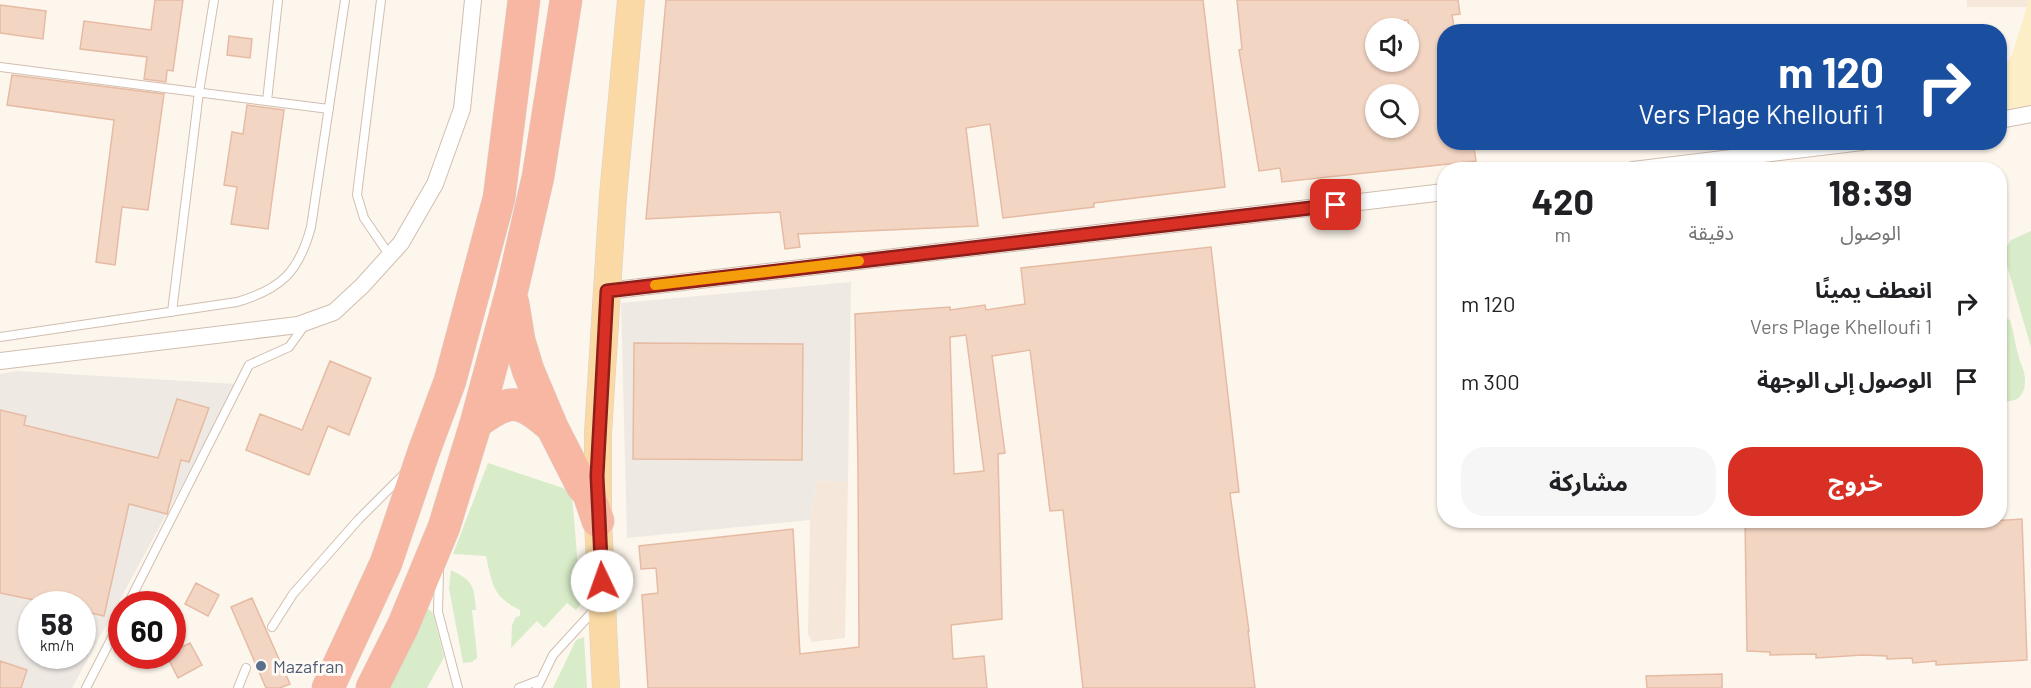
<!DOCTYPE html>
<html lang="ar">
<meta charset="utf-8">
<style>
body{margin:0;font-family:Barlow,"Noto Sans Arabic",sans-serif;background:#f6f6f6;color:#202124;direction:rtl;height:100vh;display:flex;flex-direction:column;font-size:22px;white-space:nowrap}
*{box-sizing:border-box;margin:0}
p{font-size:20px;color:#757577}
.icon{flex:none;width:33px;height:33px;fill:none;stroke:currentColor;stroke-width:2;stroke-linecap:round;stroke-linejoin:round}
.map{position:relative;flex:1;overflow:hidden;direction:ltr}
.panel{position:absolute;left:1437px;top:162px;width:570px;height:366px;display:flex;flex-direction:column;background:#fff;border-radius:24px;box-shadow:0 2px 4px #0004;direction:rtl}
.panel>*{flex:none}
.banner{position:absolute;left:1437px;top:24px;width:570px;height:126px;border-radius:24px;box-shadow:0 2px 4px #0004;direction:rtl;background:#1a4fa0;color:#fff;overflow:hidden}
.tools{position:absolute;left:1365px;top:18px;display:grid;gap:12px}
.tools a{display:grid;place-items:center;width:54px;height:54px;border-radius:50%;background:#fff;box-shadow:0 2px 4px #0004;font-size:30px}
.speed{position:absolute;left:18px;top:591px;display:flex;gap:12px;font-size:30px;font-weight:700;text-align:center}
.speed>*{display:grid;place-content:center;width:78px;height:78px;border-radius:50%;background:#fff;box-shadow:0 2px 4px #0004;line-height:1}
.speed small{font-size:15px;font-weight:400}
.speed .limit{border:9px solid #d22;background:#fff;color:#111}
.pin{position:absolute;display:grid;place-items:center;width:51px;height:51px;color:#fff;margin:-26px;border-radius:12px;box-shadow:0 3px 9px #0006}
.me{position:absolute;width:66px;margin:-33px;rotate:357deg;stroke-linejoin:round;filter:drop-shadow(0 0 4px #0008)}
.turn{display:flex;align-items:center;gap:21px;height:126px;padding:0 24px;font-size:27px}
.turn .icon{width:78px;height:78px;stroke-width:2.5}
.turn b{display:block;font-size:42px;line-height:51px}
.eta{display:flex;justify-content:space-evenly;align-items:center;height:102px;text-align:center}
.eta b{font-size:36px;font-weight:700;line-height:42px}
.primary-button{display:flex;gap:12px;margin-top:auto;padding:12px 24px}
.primary-button a{flex:1;height:69px;border-radius:24px;background:#d93025;color:#fff;font-size:24px;font-weight:700;line-height:69px;text-align:center}
.primary-button a+a{background:#f6f6f6;color:#202124}
ul{padding:0;list-style:none}
li{display:flex;align-items:center;gap:18px;height:78px;padding:0 24px}
li div{flex:1}
li b{display:block;font-size:22px}
li em{font-style:normal}
.map>svg:first-child{display:block}
</style>
<div class="map">
<svg width="2031" height="688" viewBox="0 0 2031 688">
<rect width="100%" height="100%" fill="#fdf6ec"/>
<path fill="#f5e8da" d="M1967,0H2029L2028,7H1967Z
M817,480L848,482L845,638L812,642L808,634L810,520Z"/>
<path fill="#efe9e4" fill-rule="evenodd" d="M851,282L848,482L817,480L810,520L627,538L621,303Z
M17,371L237,384L72,688H0V374ZM32,604H82V656H32Z"/>
<path fill="#d8ecc9" d="M2031,231V347L2003,252L2011,240Z
M2000,315L2010,320C2014,333 2015,345 2019,358C2020,363 2023,367 2024,372C2028,391 2020,406 2000,400Z
M488,463L563,488L572,494L581,604L576,610L567,603L544,628L537,621L511,648L512,625L516,617L520,616V610C493,597 492,584 486,556L453,554Z
M451,570C473,581 474,585 476,610H472L477,654V658L472,662L463,663L449,588Z
M427,608L433,613L444,657L442,661L427,688H389Z
M584,637L587,688H553L576,640Z"/>
<path fill="#fcefc7" d="M2029,0H2031V107L2007,110L2002,79L2005,65L2012,55Z"/>
<path fill="#f3d5c3" stroke="#e6bba3" stroke-width="1.5" fill-rule="evenodd" d="M155,0H183L173,71L167,70L166,82L144,79L147,57L80,49L84,21L151,30Z
M666,0H1203L1225,187L1094,203V207L1003,218L990,124L966,128L978,226L798,234L800,247L785,249L780,212L646,219Z
M1237,0H1458L1460,14L1452,15L1455,32H1444V142H1473L1476,161L1282,182L1280,168L1259,171L1239,50L1242,49ZM1408,20V62H1376V24ZM1376,94H1408V128H1376Z
M0,5L46,11L43,39L0,33Z
M229,36L252,39L250,58L227,55Z
M12,75L164,94L148,210L122,207L115,265L96,262L114,120L7,105Z
M247,105L284,110L268,229L231,224L237,187L224,185L232,132L243,134Z
M1211,247L1239,492L1230,493L1249,631H1248L1255,688H1083L1063,510L1050,511L1030,350L992,356L1005,453L998,454L1002,619L951,625L953,659L984,656L987,688H648L642,595L658,593L656,568L641,569L639,546L793,529L800,654L859,647L858,466L855,314L950,307V310L985,305L986,310L1025,304L1021,268ZM966,335L984,471L954,474L950,337Z
M634,343L803,344L802,460L633,459Z
M330,361L371,378L349,435L328,426L309,475L246,450L260,414L302,430Z
M177,399L209,408L189,462L181,460L167,514L129,504L104,616L82,611V604H54L0,593V410L26,416L24,425L158,458Z
M2022,519L2027,660L1936,665V661L1913,663L1912,658L1887,659V656L1863,655L1816,658V654L1770,655V652L1747,651L1745,520H1900V527Z
M196,583L219,595L208,616L185,604Z
M252,598L290,684L280,688H266L231,607Z
M190,643L202,665L178,678L167,656H172V652Z
M0,661L27,670L21,688H0Z
M1722,674V688H1647L1646,676Z"/>
<g fill="none" stroke-linecap="round" stroke-linejoin="round">
<defs>
<path id="lane" d="M381,0L357,195L364,218L390,256
M0,67L329,109
M267,101L278,0
M172,312L199,92L214,0
M0,337L237,302C281,289 299,272 311,227L345,0
M439,571L438,612L458,688
M128,604L249,365L289,347L304,326
M272,627L293,594L358,520L404,474
M86,688L122,618
M238,688L246,668
M519,688L540,680
M537,688L553,655L596,608"/>
<path id="street" d="M2000,120L2031,114
M1633,170L1862,142
M607,291L1444,192
M0,361L298,325L334,312L362,286L401,243L435,184L462,109L473,0"/>
<path id="primary" d="M606,688L598,521V433L613,196L631,0"/>
<path id="highway" d="M513,303L519,340L528,370L552,427L582,486L588,492L598,521
M476,423C511,397 520,399 552,427
M328,688L386,563L424,451L450,381L499,198L524,0
M372,688L403,626L444,527L476,423L512,290L538,177L566,0"/>
</defs>
<use href="#lane" stroke="#d1beb0" stroke-width="10"/>
<use href="#street" stroke="#d1beb0" stroke-width="18"/>
<use href="#primary" stroke="#dad1cd" stroke-width="28"/>
<use href="#highway" stroke="#dad1cd" stroke-width="33"/>
<use href="#lane" stroke="#fff" stroke-width="8"/>
<use href="#street" stroke="#fff" stroke-width="16"/>
<use href="#primary" stroke="#fbd9a5" stroke-width="27"/>
<use href="#highway" stroke="#f7b7a3" stroke-width="32"/>
</g>
<g fill="none" stroke-linecap="round" stroke-linejoin="round">
<defs>
<path id="route" d="M602,581L597,476L607,291L1336,205"/>
</defs>
<use href="#route" stroke="#8d1f18" stroke-width="15"/>
<use href="#route" stroke="#d93025" stroke-width="10"/>
<path stroke="#f59e0b" stroke-width="10" d="M655,285L859,261"/>
</g>
<circle fill="#5c6f8a" stroke="#fffaf3" stroke-width="2" cx="261" cy="666" r="6"/>
<g text-anchor="middle" dominant-baseline="central" stroke-width="6" stroke-linejoin="round" paint-order="stroke">
<g font-size="18" fill="#4e5e75" stroke="#fffaf3" text-anchor="start">
<text x="273" y="666">Mazafran</text>
</g>
</g>
</svg>
<div class="tools">
<a><svg class="icon" aria-label="sound" viewBox="0 0 24 24"><path d="M4 9h4l5-4v14l-5-4H4zM17 9q2 3 0 6"/></svg></a>
<a><svg class="icon" aria-label="search" viewBox="0 0 24 24"><circle cx="10" cy="10" r="6"/><path d="M15 15l6 6"/></svg></a>
</div>
<div class="speed"><div>58<small>km/h</small></div><div class="limit">60</div></div>
<div class="pin" style="left:1336px;top:205px;background:#d93025"><svg class="icon" aria-label="arrive" viewBox="0 0 24 24"><path d="M6 21V4h12l-3 4 3 4H6"/></svg></div>
<svg class="me" style="left:602px;top:581px" viewBox="-20 -20 40 40"><circle r="19" fill="#fff"/><path d="M0-13L10 11 0 6-10 11z" fill="#d93025"/></svg>
<div class="banner">
<div class="turn"><svg class="icon" aria-label="right" viewBox="0 0 24 24"><path d="M7 20v-9h11M14 6l5 5-5 5"/></svg><div><b>120 m</b>Vers Plage Khelloufi 1</div></div>
</div>
<section class="panel">
<div class="eta">
<div><b>18:39</b><p>الوصول</p></div>
<div><b>1</b><p>دقيقة</p></div>
<div><b>420</b><p>m</p></div>
</div>
<ul>
<li><svg class="icon" aria-label="right" viewBox="0 0 24 24"><path d="M7 20v-9h11M14 6l5 5-5 5"/></svg><div><b>انعطف يمينًا</b><p>Vers Plage Khelloufi 1</p></div><em>120 m</em></li>
<li><svg class="icon" aria-label="arrive" viewBox="0 0 24 24"><path d="M6 21V4h12l-3 4 3 4H6"/></svg><div><b>الوصول إلى الوجهة</b></div><em>300 m</em></li>
</ul>
<div class="primary-button"><a>خروج</a><a>مشاركة</a></div>
</section>
</div>
